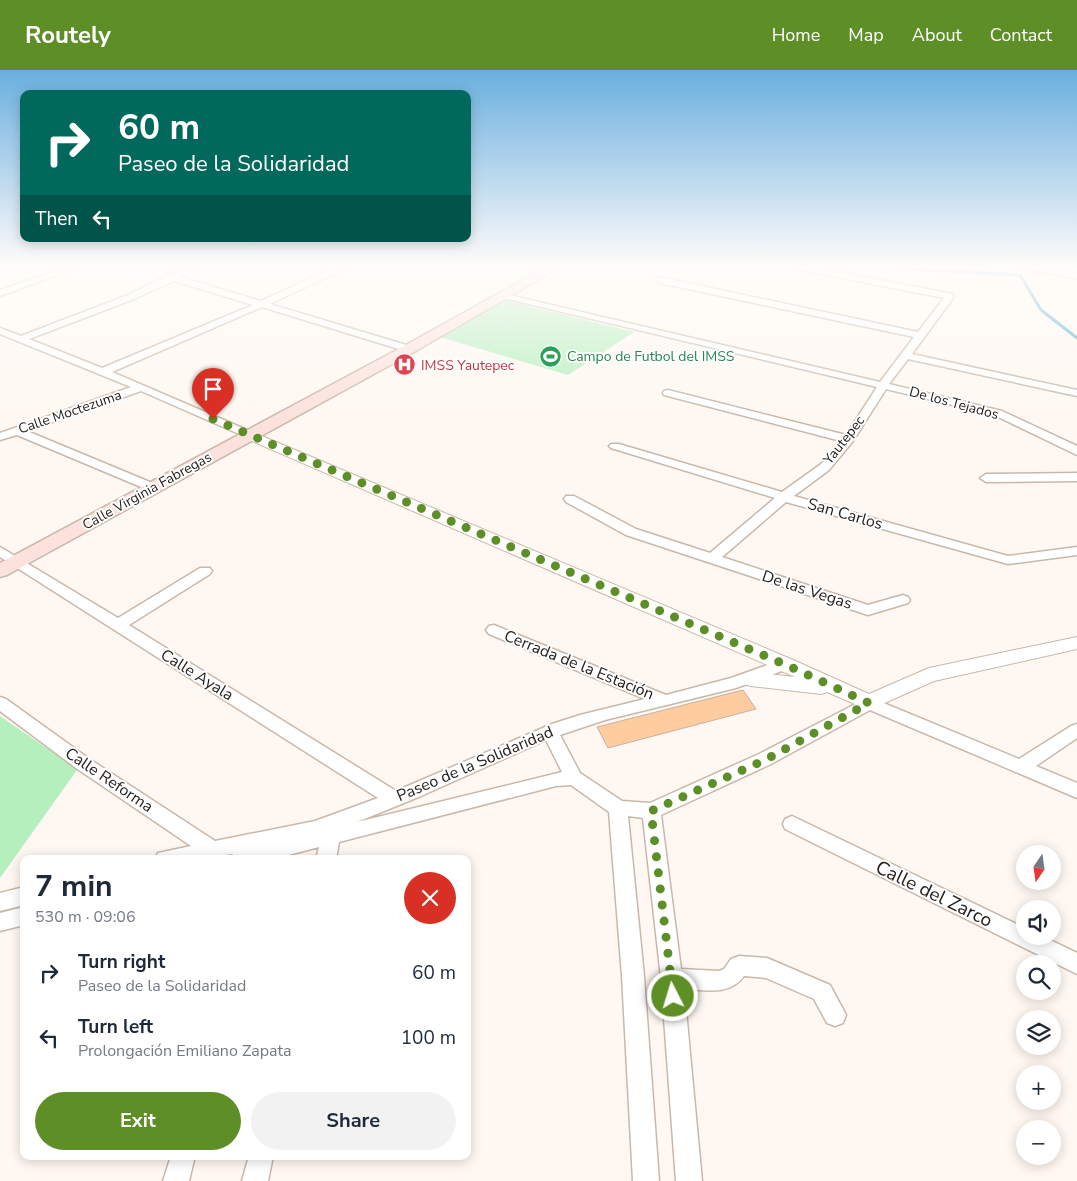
<!DOCTYPE html>
<meta charset="utf-8">
<style>
body{margin:0;font-family:"Nunito Sans",sans-serif;background:#f2f2f3;color:#1f2937;height:100vh;display:flex;flex-direction:column;font-size:19px;white-space:nowrap}
*{box-sizing:border-box;margin:0}
p{font-size:16px;color:#747a83}
.icon{flex:none;width:28px;height:28px;fill:none;stroke:currentColor;stroke-width:2;stroke-linecap:round;stroke-linejoin:round}
.map{position:relative;flex:1;overflow:hidden}
.drawer{position:absolute;left:20px;top:785px;width:451px;height:305px;display:flex;flex-direction:column;background:#fff;border-radius:10px;box-shadow:0 2px 12px #0003}
.drawer>*{flex:none}
.top-card{position:absolute;left:20px;top:20px;width:451px;height:152px;border-radius:10px;box-shadow:0 2px 12px #0003;background:#00695c;color:#fff;overflow:hidden}
.needle{width:32px;rotate:193deg}
.controls{position:absolute;left:1016px;top:775px;display:grid;gap:10px}
.controls a{display:grid;place-items:center;width:45px;height:45px;border-radius:50%;background:#fff;box-shadow:0 2px 12px #0003;font-size:25px}
.pin{position:absolute;display:grid;place-items:center;width:42px;height:42px;color:#fff;margin:-51px -21px;border-radius:50% 50% 50% 0;rotate:-45deg;box-shadow:0 0 5px #0007}
.pin .icon{rotate:45deg}
.me{position:absolute;width:55px;margin:-28px;rotate:355deg;stroke-linejoin:round;filter:drop-shadow(0 0 4px #0008)}
.turn{display:flex;align-items:center;gap:18px;height:105px;padding:0 15px;font-size:22px}
.turn .icon{width:65px;height:65px;stroke-width:2.5}
.turn b{display:block;font-size:35px;line-height:42px}
.then{display:flex;align-items:center;height:48px;padding:0 15px;background:#0003;gap:10px;font-size:19px}
.round{display:grid;place-items:center;flex:none;width:52px;height:52px;border-radius:26px;background:#f2f2f3}
.overview{display:flex;align-items:center;justify-content:space-between;height:85px;padding:0 15px}
h1{font-size:30px;font-weight:700;line-height:38px}
.action{display:flex;gap:10px;margin-top:auto;padding:10px 15px}
.action a{flex:1;height:58px;border-radius:30px;background:#5e8f26;color:#fff;font-size:20px;font-weight:700;line-height:58px;text-align:center}
.action a+a{background:#f2f2f3;color:#1f2937}
ul{padding:0;list-style:none}
li{display:flex;align-items:center;gap:15px;height:65px;padding:0 15px}
li div{flex:1}
li b{display:block;font-size:19px}
li em{font-style:normal}
header{display:flex;align-items:center;gap:30px;box-sizing:border-box;height:70px;padding:0 25px;background:#5e8f26;color:#fff}
header strong{font-size:24px}
nav{display:flex;gap:28px;margin-inline-start:auto;font-size:18px}
.map>svg:first-child{display:block}
</style>
<header>
<strong>Routely</strong>
<nav><a>Home</a><a>Map</a><a>About</a><a>Contact</a></nav>
</header>
<div class="map">
<svg width="1077" height="1111" viewBox="0 0 1077 1111">
<rect width="100%" height="100%" fill="#fff8f2"/>
<path fill="#b5efbe" d="M505,230L634,262L568,305L440,267Z
M0,646L48,679L82,693L0,808Z"/>
<g fill="none" stroke-linecap="round" stroke-linejoin="round">
<path stroke="#4ca8ce" stroke-width="3" d="M896,196L925,200L1020,205L1041,240L1077,268"/>
</g>
<path fill="#ffcc9f" stroke="#c2b2a4" d="M743,620L756,639L608,678L597,657Z"/>
<g fill="none" stroke-linecap="round" stroke-linejoin="round">
<defs>
<path id="minor" d="M70,196H81L0,226V220Z
M188,196H197L180,207L261,231L337,196H347L346,198L270,234L413,277L414,279L413,281H405L262,237L112,302L254,363L256,365L254,367H246L141,321L27,361L157,415L159,418L157,421L153,422L17,365L0,370V363L131,317L0,264V258L21,266L128,225ZM174,211L253,235L102,298L29,269L134,229Z
M534,196H543L549,202L542,204Z
M792,196H807L953,224V228L912,284L1077,320V326L908,289L889,314L1002,341L1077,376V385L994,345L886,319L853,371L829,400L794,426L1008,486L1077,477V485L1008,494L786,432L722,487L868,535L903,525L908,527L910,530L908,533L868,545L626,465L566,432L564,429L566,426H574L636,459L710,483L775,428L611,378L609,376L611,374H619L782,422L821,394L841,371L664,325L663,323L664,321L668,320L846,365L877,317L500,227V223L880,312L914,267L660,213L656,210L660,207L918,262L944,228L796,199Z
M1020,196H1036L1077,202V208L1024,199Z
M1077,403V411L986,412L980,408L986,404Z
M0,477L118,548L200,498H210L212,501L210,504L129,555L396,721L552,654L580,645L645,629L489,564L486,560L489,556L494,555L666,625L731,608L784,589L790,590L792,594L790,598L736,618L605,650L560,665L580,703L622,731L650,733L759,684L869,627L1019,689L1071,656L1077,654V668L1036,696L1077,713V728L870,640L771,694L661,745L681,899L719,901L724,899L731,889L739,886L767,888L830,915L846,945L843,953L835,956L827,953L814,929L766,908L744,906C730,926 705,920 684,919L702,1111H676L661,908L643,748L628,746L644,906L659,1111H633L622,906L609,742L571,715L556,716L339,772L336,789H316L319,777L273,789H230L233,784L225,785L227,789H155L158,783L191,776L76,698L0,641V627L6,629L88,688L215,771L315,751L378,728L0,487ZM546,670L562,702L357,752L421,726Z
M792,746L1025,858V866H1042L1077,883V904L785,759L783,754L785,749Z
M24,817V835L0,841V823Z
M24,837V855L0,861V843Z
M171,1086H195L189,1111H163Z
M249,1086H273L268,1111H242Z"/>
<path id="tertiary" d="M1029,196H1077V202L1034,199Z
M250,361L791,589L869,624L929,598L1077,567V579L934,611L869,640L827,622L821,624L751,616L744,614L741,609L744,604L751,602L795,607L245,368L243,365L245,362Z"/>
<path id="secondary" d="M548,196H562L414,282L7,505L0,507V493L404,276Z"/>
</defs>
<use href="#minor" stroke="#c8b8aa" stroke-width="3"/>
<use href="#tertiary" stroke="#c8b8aa" stroke-width="2"/>
<use href="#secondary" stroke="#c8b8aa" stroke-width="3"/>
<use href="#minor" fill="#fff" fill-rule="evenodd"/>
<use href="#tertiary" fill="#fff" fill-rule="evenodd"/>
<use href="#secondary" fill="#fce1dc" fill-rule="evenodd"/>
</g>
<linearGradient id="sky" x2="0" y2="1"><stop stop-color="#69afde"/><stop offset="0.56" stop-color="#fffcf9"/><stop offset="1" stop-color="#fffcf9" stop-opacity="0"/></linearGradient>
<rect width="1077" height="351" fill="url(#sky)"/>
<g fill="none" stroke-linecap="round" stroke-linejoin="round">
<path stroke="#5e8f26" stroke-width="9" stroke-dasharray="0 16.2" d="M213,349L784,594L869,633L765,690L651,741L673,926"/>
</g>
<defs>
<symbol id="stadium-disc" viewBox="-11 -11 22 22"><circle r="9.5" fill="#2e9e5b" stroke="#fff"/><path d="M0-5a6.5 5 0 1 0 0 10a6.5 5 0 1 0 0-10ZM-3.5-1.8h7v3.6h-7Z" fill="#fff"/></symbol>
<symbol id="hospital-disc" viewBox="-11 -11 22 22"><circle r="9.5" fill="#e0444e" stroke="#fff"/><path d="M-5-5h3v3.5h4V-5h3V5h-3V1.5h-4V5h-3Z" fill="#fff"/></symbol>
</defs>
<g fill-rule="evenodd">
<use href="#stadium-disc" x="538" y="274" width="25" height="25"/>
<use href="#hospital-disc" x="392" y="282" width="25" height="25"/>
</g>
<g text-anchor="middle" dominant-baseline="central" stroke-width="4" stroke-linejoin="round" paint-order="stroke">
<g font-size="14" fill="#27864d" stroke="#fff" text-anchor="start">
<text x="567" y="286">Campo de Futbol del IMSS</text>
</g>
<g font-size="14" fill="#be3a42" stroke="#fff" text-anchor="start">
<text x="421" y="295">IMSS Yautepec</text>
</g>
<g font-size="14" fill="#27211c" stroke="#fff">
<text transform="translate(954 333) rotate(15)">De los Tejados</text>
<text transform="translate(70 342) rotate(-19)">Calle Moctezuma</text>
<text transform="translate(844 370) rotate(-52)">Yautepec</text>
<text transform="translate(147 421) rotate(-29)">Calle Virginia Fabregas</text>
</g>
<g font-size="16" fill="#27211c" stroke="#fff">
<text transform="translate(845 444) rotate(16)">San Carlos</text>
<text transform="translate(807 520) rotate(18)">De las Vegas</text>
<text transform="translate(579 595) rotate(22)">Cerrada de la Estación</text>
<text transform="translate(197 605) rotate(32)">Calle Ayala</text>
<text transform="translate(475 694) rotate(-23)">Paseo de la Solidaridad</text>
<text transform="translate(109 710) rotate(34)">Calle Reforma</text>
</g>
<g font-size="19" fill="#27211c" stroke="#fff">
<text transform="translate(934 824) rotate(26)">Calle del Zarco</text>
</g>
</g>
</svg>
<div class="controls">
<a><svg class="needle" viewBox="-14 -14 28 28"><path d="M0-13l5 13h-10z" fill="#e53935"/><path d="M0 13l5-13h-10z" fill="#747a83"/></svg></a>
<a><svg class="icon" aria-label="sound" viewBox="0 0 24 24"><path d="M4 9h4l5-4v14l-5-4H4zM17 9q2 3 0 6"/></svg></a>
<a><svg class="icon" aria-label="search" viewBox="0 0 24 24"><circle cx="10" cy="10" r="6"/><path d="M15 15l6 6"/></svg></a>
<a><svg class="icon" aria-label="layers" viewBox="0 0 24 24"><path d="M12 4l9 5-9 5-9-5zM3 14l9 5 9-5"/></svg></a>
<a>+</a>
<a>−</a>
</div>
<div class="pin" style="left:213px;top:349px;background:#d93025"><svg class="icon" aria-label="arrive" viewBox="0 0 24 24"><path d="M6 21V4h12l-3 4 3 4H6"/></svg></div>
<svg class="me" style="left:673px;top:926px" viewBox="-20 -20 40 40"><circle r="17" fill="#5e8f26" stroke="#fff" stroke-width="3"/><path d="M0-11L8 9 0 5-8 9z" fill="#fff"/></svg>
<div class="top-card">
<div class="turn"><svg class="icon" aria-label="right" viewBox="0 0 24 24"><path d="M7 20v-9h11M14 6l5 5-5 5"/></svg><div><b>60 m</b>Paseo de la Solidaridad</div></div>
<div class="then">Then<svg class="icon" aria-label="left" viewBox="0 0 24 24"><path d="M17 20v-9H6M10 6l-5 5 5 5"/></svg></div>
</div>
<section class="drawer">
<div class="overview"><div><h1>7 min</h1><p>530 m · 09:06</p></div><a class="round" style="background:#d93025;color:#fff"><svg class="icon" aria-label="close" viewBox="0 0 24 24"><path d="M6 6l12 12M18 6L6 18"/></svg></a></div>
<ul>
<li><svg class="icon" aria-label="right" viewBox="0 0 24 24"><path d="M7 20v-9h11M14 6l5 5-5 5"/></svg><div><b>Turn right</b><p>Paseo de la Solidaridad</p></div><em>60 m</em></li>
<li><svg class="icon" aria-label="left" viewBox="0 0 24 24"><path d="M17 20v-9H6M10 6l-5 5 5 5"/></svg><div><b>Turn left</b><p>Prolongación Emiliano Zapata</p></div><em>100 m</em></li>
</ul>
<div class="action"><a>Exit</a><a>Share</a></div>
</section>
</div>
